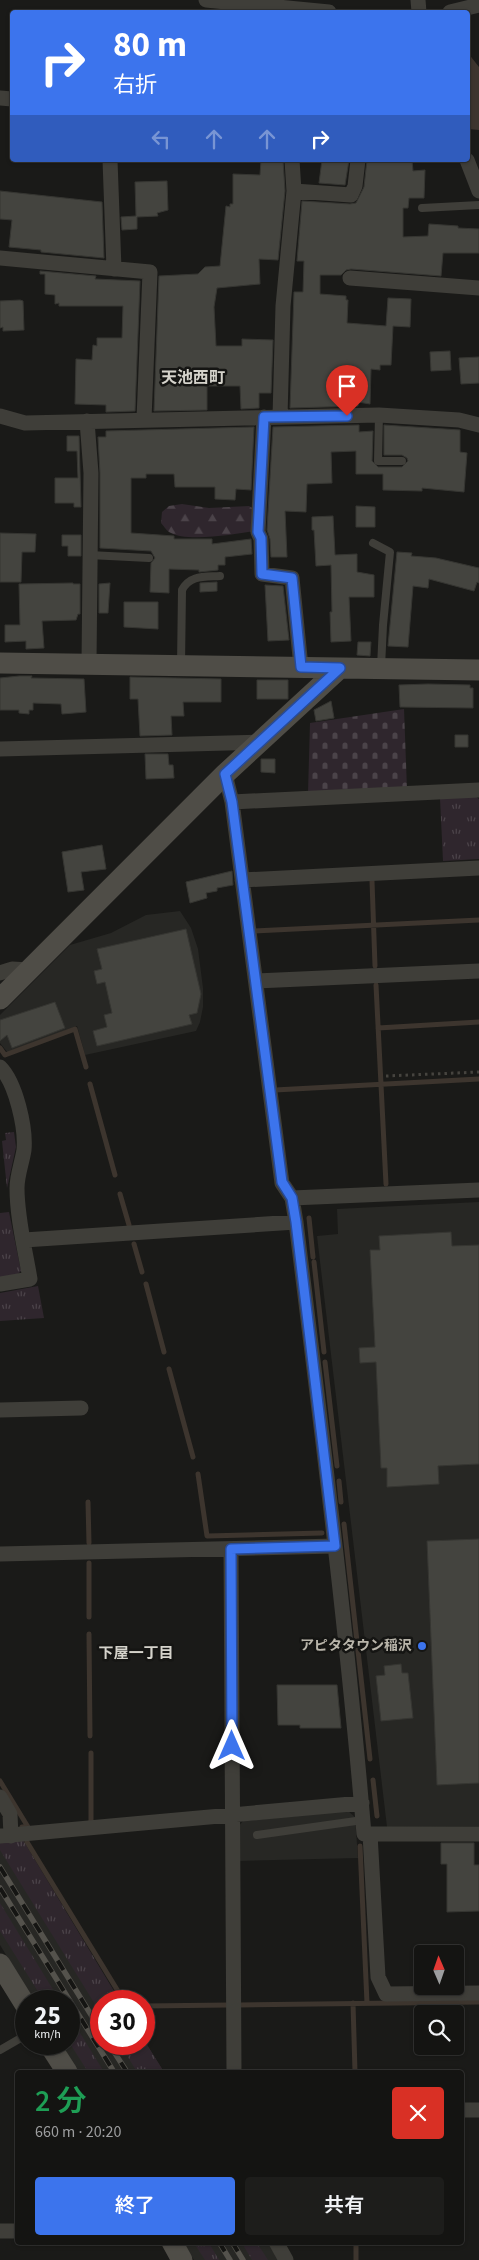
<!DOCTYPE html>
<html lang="ja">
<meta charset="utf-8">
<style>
body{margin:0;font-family:"Source Sans 3","Noto Sans JP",sans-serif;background:#1d1d1b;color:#f1f3f6;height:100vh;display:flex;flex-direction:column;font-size:19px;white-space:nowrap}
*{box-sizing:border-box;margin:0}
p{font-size:16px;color:#9d9e9f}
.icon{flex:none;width:28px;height:28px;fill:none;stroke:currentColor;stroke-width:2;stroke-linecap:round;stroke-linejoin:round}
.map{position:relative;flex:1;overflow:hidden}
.drawer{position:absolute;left:15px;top:2070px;width:449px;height:175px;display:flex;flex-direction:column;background:#141412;border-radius:5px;box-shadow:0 1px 4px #0004,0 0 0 1px #333332}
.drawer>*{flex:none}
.guide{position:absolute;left:10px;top:10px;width:460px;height:152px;border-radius:5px;box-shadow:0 1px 4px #0004,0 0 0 1px #333332;background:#3c74ed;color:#fff;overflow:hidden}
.needle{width:32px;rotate:358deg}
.fabs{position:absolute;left:414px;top:1945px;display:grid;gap:10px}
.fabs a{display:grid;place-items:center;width:50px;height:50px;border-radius:5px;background:#141412;box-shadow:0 1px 4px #0004,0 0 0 1px #333332;font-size:25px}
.speed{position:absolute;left:15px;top:1990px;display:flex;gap:10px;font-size:25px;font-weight:700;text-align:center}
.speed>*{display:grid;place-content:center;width:65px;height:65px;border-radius:50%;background:#141412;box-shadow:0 1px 4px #0004,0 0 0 1px #333332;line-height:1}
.speed small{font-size:12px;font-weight:400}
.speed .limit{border:8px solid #d22;background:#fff;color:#111}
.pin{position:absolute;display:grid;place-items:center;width:42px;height:42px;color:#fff;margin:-51px -21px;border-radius:50% 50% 50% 0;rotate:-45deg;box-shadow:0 0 5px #0007}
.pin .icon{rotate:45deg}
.me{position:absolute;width:55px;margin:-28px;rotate:0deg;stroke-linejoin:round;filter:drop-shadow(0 0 4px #0008)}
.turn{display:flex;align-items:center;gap:18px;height:105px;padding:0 20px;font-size:22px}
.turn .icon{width:65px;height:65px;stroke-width:2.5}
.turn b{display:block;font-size:35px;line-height:42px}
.lanes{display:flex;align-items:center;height:48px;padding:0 20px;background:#0003;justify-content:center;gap:25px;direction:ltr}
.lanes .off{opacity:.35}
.round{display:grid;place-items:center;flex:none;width:52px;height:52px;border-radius:5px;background:#1d1d1b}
.headline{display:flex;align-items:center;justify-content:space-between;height:85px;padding:0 20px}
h1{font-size:30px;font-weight:600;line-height:38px;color:#1e9e55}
.primary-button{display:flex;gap:10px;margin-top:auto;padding:10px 20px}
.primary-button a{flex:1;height:58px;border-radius:5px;background:#3c74ed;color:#fff;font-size:20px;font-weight:600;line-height:58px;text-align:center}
.primary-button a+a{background:#1d1d1b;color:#f1f3f6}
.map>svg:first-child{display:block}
</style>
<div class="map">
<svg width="479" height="2260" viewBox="0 0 479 2260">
<defs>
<pattern id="grass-tufts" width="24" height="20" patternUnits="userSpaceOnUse" patternTransform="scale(1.25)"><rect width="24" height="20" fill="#2f262d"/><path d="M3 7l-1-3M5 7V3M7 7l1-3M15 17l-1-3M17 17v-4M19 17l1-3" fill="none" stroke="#4b4349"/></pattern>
<pattern id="forest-firs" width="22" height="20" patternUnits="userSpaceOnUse" patternTransform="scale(1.25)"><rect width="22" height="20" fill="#2f262d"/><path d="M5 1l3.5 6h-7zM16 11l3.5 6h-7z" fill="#4b4349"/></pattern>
<pattern id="cemetery-stones" width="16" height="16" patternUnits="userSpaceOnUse" patternTransform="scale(1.25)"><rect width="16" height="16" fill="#2f262d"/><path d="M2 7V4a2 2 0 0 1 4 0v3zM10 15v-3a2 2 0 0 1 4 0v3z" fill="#4b4349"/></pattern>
</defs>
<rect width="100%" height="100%" fill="#1a1a18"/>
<path fill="#272724" d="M180,911L191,928L198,949L203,988V1007L200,1022L196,1031L85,1055L77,1026L8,1053L0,1043V1015L70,945L111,933L146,915Z
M479,1202V1826L387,1827L317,1236L338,1234L337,1209Z
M348,1811L355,1817L358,1858L238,1861V1827L243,1821Z
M0,1843L120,2001H101V2044H144V2040L164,2072H78L61,2044H69V2001H34L0,1945Z
M183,2243H268L279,2260H194Z"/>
<path fill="url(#grass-tufts)" d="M475,796L479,799V859L443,861L440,798Z
M14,1132L16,1147L7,1188L2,1141L6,1140L5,1133Z
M9,1212L21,1271L17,1275L0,1278V1213Z
M38,1286L44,1318L0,1321V1293Z
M23,1840L120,2001H101V2014L0,1850V1843Z
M0,1903L60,2001H44L0,1931Z
M69,2015L104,2072H88L69,2042Z
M144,2040L164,2072H137L120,2044H144Z
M194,2243H209L219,2260H205Z
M242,2243H257L268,2260H252Z"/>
<path fill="url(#forest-firs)" d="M182,504L209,508L249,506L254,509L255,531C234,534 187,543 169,532C166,530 164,526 161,523L162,512L169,506Z"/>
<path fill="url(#cemetery-stones)" d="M404,709L407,790L308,794L310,723Z"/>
<path fill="#3d352e" d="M468,53L479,67V130L468,129Z"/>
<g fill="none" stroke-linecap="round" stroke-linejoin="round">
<path stroke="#3d352e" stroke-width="5" d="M372,881L375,966
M253,931L479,920
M376,985L386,1184
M378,1028L479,1022
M0,1048L5,1055L75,1029L86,1067
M90,1084L115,1175
M275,1090L479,1079
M120,1194L129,1225
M309,1218L313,1257
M134,1244L142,1272
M314,1262L324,1352
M146,1284L164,1352
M325,1362L337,1466
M169,1369L193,1457
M198,1474L207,1536L322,1533
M339,1481L341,1502
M88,1502L89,1543
M344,1524L370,1759
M89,1563V1617
M89,1634L90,1736
M373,1780L377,1816
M0,1781L28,1827H22
M89,1823H91V1753
M27,1842L124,2001
M360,1846L367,2003
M353,2003L355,2072
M239,2005L479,2002
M144,2006L229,2005
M356,2242V2260"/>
</g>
<path fill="#44443f" stroke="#363632" d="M261,160H283L285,191L278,260L259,259L260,284L217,288L214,307L216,346H242V339L273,340L271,393H259V408L241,409L240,386H207V410L154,411L159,276L198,274L205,267L220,266L226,206L230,207V204H233V174L260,175Z
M322,160H349L345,185L319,183Z
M367,160H412L413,171L425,170L424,198H409L408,208H403V237L428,236L429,224L458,226V228L479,229V253H443L441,276L351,269L346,270L341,275H320V294L346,296V300H348L347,323L386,326L388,298L411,299L410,327L393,326L391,365H380V370L371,369L370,404L358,402V406L290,408L294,292H303L304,261H297L302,201L350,204L356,203L364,187Z
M167,181L168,210L157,213L158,216L137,217V229L122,230L121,217L136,216L135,182Z
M0,191L102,202L104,258L41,252V250L9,247L12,220L0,219Z
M40,271L96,276L95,279L140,281L135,411L106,412V405L75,404L76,359L92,360L93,345L97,346V338H122L123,306H59V303L55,304V295L45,294V274H40Z
M20,300L23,301L24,330L3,331V327L0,328V301Z
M450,351L451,370L431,371L430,352Z
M479,357V383L461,384L459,358Z
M359,425V432L373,431L372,461L378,467H402L408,461L407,458L402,455H384V425L460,430V452L467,453L464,492L422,488V491L383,490V474H356V451L331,452L332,483L307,484L306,512L285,511L287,557H271L270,539L267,530L273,427Z
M254,427L251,490L236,489L235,500L215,499V487H175L174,474H146V478H131V533L174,536V539H212V544L251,539L252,554L225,557V565H218V570L199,572V570L169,569V593L150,592L151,563L155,558L151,551L100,548V473L98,437H106V431Z
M67,436H79L81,507H74V503H55V478H78L77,451H67Z
M356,506L375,507V527H356Z
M333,516L335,555L357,554V572L374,575V597H349L351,641L331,642L330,612H332L331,565L316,566L314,530H312V517Z
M0,533L36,534L35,552H22L21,582H0Z
M62,535H81V556H68V546H62Z
M397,552L412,553L411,556L436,558L479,568V583L477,582L474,591L429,579L428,588L413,586L408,647L388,646Z
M217,582V591L200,592V583Z
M73,583V584H80V614H78L76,620L42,621L44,648L26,649V641L5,642V625H20L19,584Z
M110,583L108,613H99V584Z
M265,585L283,586L289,640L268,641Z
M124,602H158V629L124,627Z
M358,642H371L370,656L357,655Z
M19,676H32L31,678L84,679L86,712L62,714L61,704L33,703V710H29V714L19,713V710H0V678Z
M130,677L221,679V702H183L184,716H171L172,735L140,736L138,699H130Z
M257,680H288V699H257Z
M428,684L470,685V688H473V708L400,707L399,685Z
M331,701L334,718L316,721L314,710Z
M455,735H468V747H455Z
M145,754H168L169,765H173L174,778L146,779Z
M261,759H275V773L261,772Z
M102,845L106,869L81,872L84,890L68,892L62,852Z
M232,871L233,885L217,888V891L206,893L207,898L190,903L186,882Z
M186,929L201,994L197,1013L189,1015L192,1024L97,1046L93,1031L107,1027L104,1015L112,1013L105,982L97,984L94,971L102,969L97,949Z
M55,1002L65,1028L12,1048L7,1035L0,1041V1020Z
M451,1232L452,1246L479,1245V1464L438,1466L439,1484L387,1487V1468H381L376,1362L360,1363L359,1348L375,1347L370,1250H380L379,1236Z
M479,1539V1783L437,1785L427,1541Z
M401,1664L402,1673H408L413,1718L381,1721L376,1676L385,1675L384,1666Z
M277,1685H337L341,1728H300V1725H278Z
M441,1843H474V1865H479V1911L447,1912V1864H441Z"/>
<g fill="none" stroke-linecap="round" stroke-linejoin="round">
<path stroke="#46443f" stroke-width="3" stroke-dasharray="2.5 4" stroke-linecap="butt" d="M386,1076L479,1072"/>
<path stroke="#3f3e39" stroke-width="8" d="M422,208L479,205
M379,415L378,461H402
M373,543L390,552L383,625L381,667
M89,555L149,558
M181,665L182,590C190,575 204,577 220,576
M257,1835L363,1820
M0,2050L26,2035"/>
<path stroke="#3f3e39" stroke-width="15" d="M206,0L329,12
M418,0L419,12
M450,12L479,5
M0,98L12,99
M110,160L114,269
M467,160L479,191
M294,191L351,195L355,186L358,160
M0,258L150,272L144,419
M350,278L479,288
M0,416L25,423L379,415L459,420L479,425
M264,417L258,532L261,539L262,574L292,578L301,667
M280,417L283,306L294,191L292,160
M87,421L91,473L89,663
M0,749L261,742
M225,774L232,802L282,1183L292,1198L296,1222C321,1426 347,1629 364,1834H479
M232,802L479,790
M242,880L479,868
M0,973L12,969L29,970
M256,981L479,971
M0,1067C16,1083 26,1128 24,1150C22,1163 17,1175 17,1188C17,1218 25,1249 30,1279L0,1284
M292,1198L479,1190
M24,1240L296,1222
M0,1410L81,1408
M231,1549L234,2072
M0,1554L335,1546
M0,1797L10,1814L11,1836
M370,1834L378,1977L386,1994L479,1993
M0,1836L362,1803
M461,2110H479
M0,2231H18
M276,2242L286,2260"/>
<path stroke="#4f4d47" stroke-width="21" d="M0,663L479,670
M0,999L225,774L340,668
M0,1964L26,2006
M49,2044L67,2072
M172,2242L182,2260"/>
<defs>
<path id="rail" d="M0,1867L101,2031
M0,1888L114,2072
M109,2044L127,2072
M219,2242L230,2260
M232,2242L243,2260"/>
</defs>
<use href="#rail" stroke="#54524c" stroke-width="5.5"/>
<use href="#rail" stroke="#151513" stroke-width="4" stroke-dasharray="11" stroke-linecap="butt"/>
</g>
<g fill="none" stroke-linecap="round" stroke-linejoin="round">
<defs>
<path id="route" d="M232,1746L231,1549L335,1546L296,1222L292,1198L282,1182L232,802L225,774L340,668L301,667L292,578L262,574L261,538L258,532L264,417L347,416"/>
</defs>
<use href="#route" stroke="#274b9a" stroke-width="12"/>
<use href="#route" stroke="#3c74ed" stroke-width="9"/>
</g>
<circle fill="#3c74ed" stroke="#151513" stroke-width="2" cx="422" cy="1646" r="5"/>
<g text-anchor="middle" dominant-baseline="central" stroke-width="5" stroke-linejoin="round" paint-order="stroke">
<g font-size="14" font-weight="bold" fill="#b9b5aa" stroke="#151513" text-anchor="end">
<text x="412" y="1646">アピタタウン稲沢</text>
</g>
<g font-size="15" font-weight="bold" fill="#d5d3cb" stroke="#151513">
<text x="136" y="1653">下屋一丁目</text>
</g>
<g font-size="16" font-weight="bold" fill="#d5d3cb" stroke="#151513">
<text x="193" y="378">天池西町</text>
</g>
</g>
</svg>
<div class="fabs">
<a><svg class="needle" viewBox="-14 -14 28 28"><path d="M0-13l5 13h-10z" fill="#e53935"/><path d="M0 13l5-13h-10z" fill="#9d9e9f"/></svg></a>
<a><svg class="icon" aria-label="search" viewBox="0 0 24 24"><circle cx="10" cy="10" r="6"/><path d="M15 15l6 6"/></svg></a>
</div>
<div class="speed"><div>25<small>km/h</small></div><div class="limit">30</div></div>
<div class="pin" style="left:347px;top:416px;background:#d93025"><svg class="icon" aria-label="arrive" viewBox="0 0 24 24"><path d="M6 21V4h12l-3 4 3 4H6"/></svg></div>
<svg class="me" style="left:232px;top:1746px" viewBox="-20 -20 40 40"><path d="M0-17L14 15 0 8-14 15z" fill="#3c74ed" stroke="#fff" stroke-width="4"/></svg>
<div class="guide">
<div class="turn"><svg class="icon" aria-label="right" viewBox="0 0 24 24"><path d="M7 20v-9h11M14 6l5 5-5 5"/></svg><div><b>80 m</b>右折</div></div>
<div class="lanes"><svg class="icon off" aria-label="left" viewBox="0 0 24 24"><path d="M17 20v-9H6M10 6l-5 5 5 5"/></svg><svg class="icon off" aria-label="ahead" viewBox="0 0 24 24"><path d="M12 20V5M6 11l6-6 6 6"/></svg><svg class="icon off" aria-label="ahead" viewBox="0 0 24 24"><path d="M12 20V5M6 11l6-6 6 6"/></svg><svg class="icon" aria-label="right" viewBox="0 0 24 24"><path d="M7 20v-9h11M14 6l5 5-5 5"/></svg></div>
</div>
<section class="drawer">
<div class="headline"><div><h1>2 分</h1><p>660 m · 20:20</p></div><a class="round" style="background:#d93025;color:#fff"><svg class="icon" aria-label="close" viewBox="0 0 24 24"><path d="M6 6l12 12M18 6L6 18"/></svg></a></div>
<div class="primary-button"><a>終了</a><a>共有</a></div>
</section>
</div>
